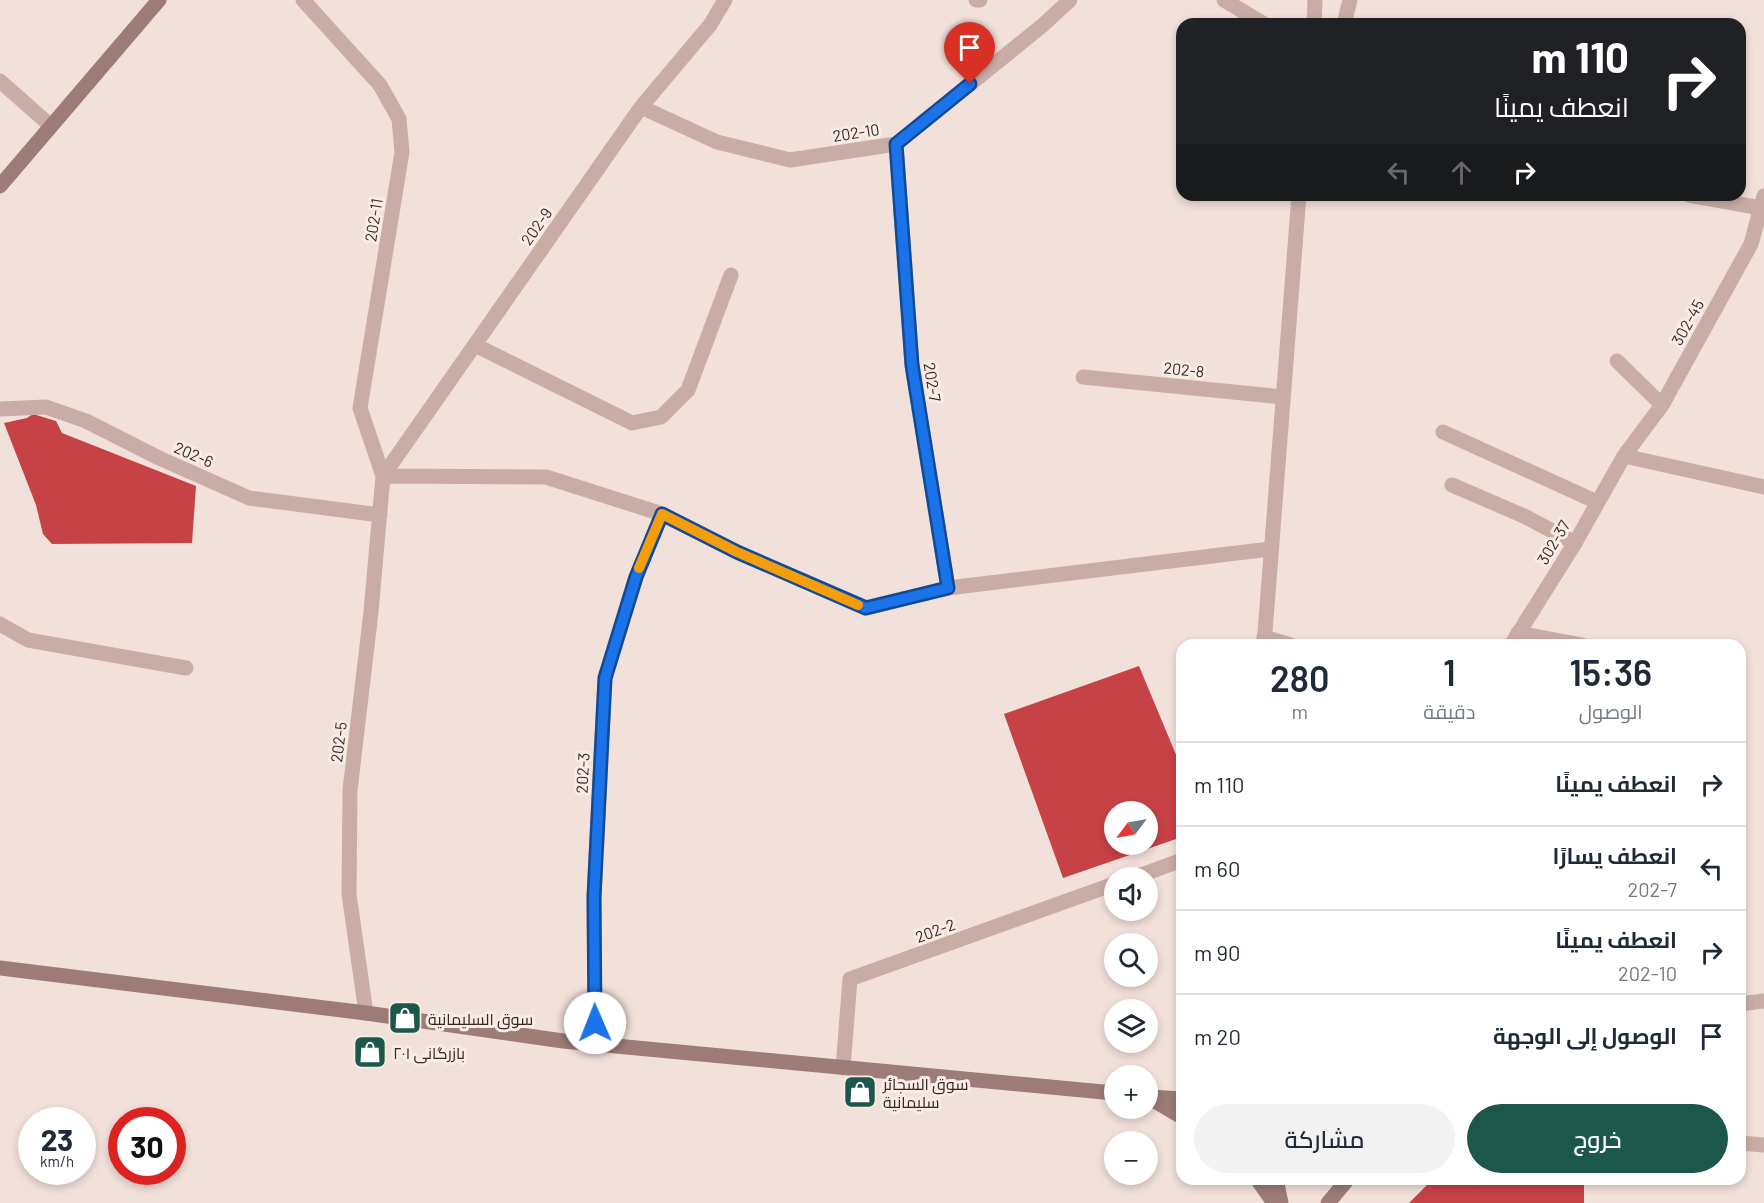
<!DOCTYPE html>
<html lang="ar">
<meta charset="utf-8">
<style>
body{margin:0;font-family:Barlow,Cairo,sans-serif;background:#f2f2f3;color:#1f2937;direction:rtl;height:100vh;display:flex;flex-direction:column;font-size:22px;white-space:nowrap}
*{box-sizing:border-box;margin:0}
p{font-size:20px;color:#747a83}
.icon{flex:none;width:33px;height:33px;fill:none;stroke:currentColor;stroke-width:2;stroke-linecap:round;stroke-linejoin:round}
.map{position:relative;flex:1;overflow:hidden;direction:ltr}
.details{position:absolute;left:1176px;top:639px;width:570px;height:546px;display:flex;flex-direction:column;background:#fff;border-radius:18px;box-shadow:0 3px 9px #0003;direction:rtl}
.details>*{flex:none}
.guide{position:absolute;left:1176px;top:18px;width:570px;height:183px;border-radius:18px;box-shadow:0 3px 9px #0003;direction:rtl;background:#202124;color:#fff;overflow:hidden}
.needle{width:39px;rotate:238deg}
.controls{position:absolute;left:1104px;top:801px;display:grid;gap:12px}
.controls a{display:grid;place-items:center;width:54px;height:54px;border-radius:50%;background:#fff;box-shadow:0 3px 9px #0003;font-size:30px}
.speed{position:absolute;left:18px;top:1107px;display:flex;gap:12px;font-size:30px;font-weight:700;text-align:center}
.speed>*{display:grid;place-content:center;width:78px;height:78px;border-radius:50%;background:#fff;box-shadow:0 3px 9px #0003;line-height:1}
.speed small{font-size:15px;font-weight:400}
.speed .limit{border:9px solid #d22;background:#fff;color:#111}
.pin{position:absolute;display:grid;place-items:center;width:51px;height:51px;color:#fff;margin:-62px -26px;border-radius:50% 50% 50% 0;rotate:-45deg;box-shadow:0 0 6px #0007}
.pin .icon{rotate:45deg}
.me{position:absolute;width:66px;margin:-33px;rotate:359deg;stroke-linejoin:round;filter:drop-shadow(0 0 4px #0008)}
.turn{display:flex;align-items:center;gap:21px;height:126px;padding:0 18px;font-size:27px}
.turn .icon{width:78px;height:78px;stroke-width:2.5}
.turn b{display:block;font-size:42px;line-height:51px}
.lanes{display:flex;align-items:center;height:57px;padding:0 18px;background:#0003;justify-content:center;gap:30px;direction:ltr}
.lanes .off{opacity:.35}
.eta{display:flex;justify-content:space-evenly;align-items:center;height:102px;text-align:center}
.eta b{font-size:36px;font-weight:600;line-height:42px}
.button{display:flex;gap:12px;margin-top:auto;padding:12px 18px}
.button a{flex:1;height:69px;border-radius:36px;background:#1c574b;color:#fff;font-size:24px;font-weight:600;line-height:69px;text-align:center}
.button a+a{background:#f2f2f3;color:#1f2937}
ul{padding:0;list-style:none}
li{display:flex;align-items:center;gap:18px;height:84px;padding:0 18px;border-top:2px solid #e0e1e3}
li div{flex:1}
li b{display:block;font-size:22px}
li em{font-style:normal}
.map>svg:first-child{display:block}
</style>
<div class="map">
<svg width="1764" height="1203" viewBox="0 0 1764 1203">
<rect width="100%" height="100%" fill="#f2e0da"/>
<path fill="#c74246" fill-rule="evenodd" d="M33,414L56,421L62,433L196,486L192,543L52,544L43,534L36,505L4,423L27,418Z
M1139,666L1182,769V837L1063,878L1004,714ZM1114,812H1148V844H1114Z
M1436,1179H1566L1584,1181V1203H1409L1431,1181Z"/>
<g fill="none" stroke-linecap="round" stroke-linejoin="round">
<path stroke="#caaca6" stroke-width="15" d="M976,0H980
M0,81L51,126
M1689,195L1761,208
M475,345L632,423L661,417L688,390L731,275
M1617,361L1662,405
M1443,432L1597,502
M1452,485L1524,516L1575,543
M0,624L28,640L186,668
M1518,633L1582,645"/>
<path stroke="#caaca6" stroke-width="15" d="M303,0L380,85L399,119L402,152L360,408L383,476L371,612L350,790L349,894L366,1013
M1224,0L1264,24
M1344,24L1350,0
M641,107L717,142L790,160L896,144L1043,25L1070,0
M896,144L912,365L948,588
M1083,377L1283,397
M0,409L46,407L86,421L159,458L249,498L380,515
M1624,456L1764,487
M383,476L546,477L662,514L737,552L865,608L948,588L1270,549
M383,476L641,107L710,25L725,0
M1264,637L1291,645
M1511,645L1575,543L1624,456L1662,405L1751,244L1764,196
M1133,878L1182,860
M1740,1004L1764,1001
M595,1044L594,897L605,678L636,577L662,514
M843,1068L850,979L1114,884"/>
<path stroke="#caaca6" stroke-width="15" d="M1314,24L1315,0
M1264,645L1299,195
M1740,1143L1764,1145"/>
<path stroke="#9d7b77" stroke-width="15" d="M0,186L159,0
M0,968L366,1013L563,1041L1114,1093
M1148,1097L1182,1117
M1150,1097L1182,1099
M1257,1179L1274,1203
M1276,1179L1281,1203
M1328,1203L1348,1179"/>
</g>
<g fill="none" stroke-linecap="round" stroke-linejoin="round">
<defs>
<path id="route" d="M595,1023L594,897L605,678L636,577L662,514L737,552L866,608L948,588L912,365L896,144L970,84"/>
</defs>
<use href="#route" stroke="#114b97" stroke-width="15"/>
<use href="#route" stroke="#1a73e8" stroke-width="10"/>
<path stroke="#f59e0b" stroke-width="10" d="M639,568L662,514L737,552L858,605"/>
</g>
<defs>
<symbol id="shop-square" viewBox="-11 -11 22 22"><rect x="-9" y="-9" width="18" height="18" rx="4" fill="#1c574b" stroke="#f9ebe6"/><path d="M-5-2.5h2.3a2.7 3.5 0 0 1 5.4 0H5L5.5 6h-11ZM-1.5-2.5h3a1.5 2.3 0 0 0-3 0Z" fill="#fff"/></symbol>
</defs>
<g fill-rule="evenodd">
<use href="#shop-square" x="386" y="999" width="38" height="38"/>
<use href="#shop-square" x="351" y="1033" width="38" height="38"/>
<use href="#shop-square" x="841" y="1073" width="38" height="38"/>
</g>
<g text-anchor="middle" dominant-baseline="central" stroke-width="6" stroke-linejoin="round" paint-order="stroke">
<g font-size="16" fill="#362727" stroke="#f9ebe6">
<text transform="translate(856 132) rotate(-9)">202-10</text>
<text transform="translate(373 220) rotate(-81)">202-11</text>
<text transform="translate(536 226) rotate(-55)">202-9</text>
<text transform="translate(1687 322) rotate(-61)">302-45</text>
<text transform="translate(1184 369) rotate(6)">202-8</text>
<text transform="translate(933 382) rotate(81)">202-7</text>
<text transform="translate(194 454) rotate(24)">202-6</text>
<text transform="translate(1553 542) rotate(-59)">302-37</text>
<text transform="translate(338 742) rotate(-83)">202-5</text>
<text transform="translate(582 773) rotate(-87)">202-3</text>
<text transform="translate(935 930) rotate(-20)">202-2</text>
</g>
<g font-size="16" fill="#362727" stroke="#f9ebe6" text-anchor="start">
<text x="428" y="1018">سوق السليمانية</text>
<text x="393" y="1052">بازرگانی ٢٠١</text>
<text x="883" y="1083">سوق السجائر<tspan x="883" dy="18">سليمانية</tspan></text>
</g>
</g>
</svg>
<div class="controls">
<a><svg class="needle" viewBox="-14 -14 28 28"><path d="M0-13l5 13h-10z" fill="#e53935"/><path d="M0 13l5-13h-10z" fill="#747a83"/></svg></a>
<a><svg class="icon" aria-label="sound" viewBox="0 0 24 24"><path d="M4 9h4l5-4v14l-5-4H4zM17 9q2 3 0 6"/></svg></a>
<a><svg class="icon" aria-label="search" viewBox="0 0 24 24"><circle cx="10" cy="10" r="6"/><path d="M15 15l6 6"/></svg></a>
<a><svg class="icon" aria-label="layers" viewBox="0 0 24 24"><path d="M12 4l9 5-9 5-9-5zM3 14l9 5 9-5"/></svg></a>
<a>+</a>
<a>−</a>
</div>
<div class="speed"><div>23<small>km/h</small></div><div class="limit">30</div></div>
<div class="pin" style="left:970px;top:84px;background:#d93025"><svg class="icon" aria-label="arrive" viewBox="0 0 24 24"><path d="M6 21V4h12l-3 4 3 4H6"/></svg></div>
<svg class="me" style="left:595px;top:1023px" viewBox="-20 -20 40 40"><circle r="19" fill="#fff"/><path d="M0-13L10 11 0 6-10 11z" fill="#1a73e8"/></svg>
<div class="guide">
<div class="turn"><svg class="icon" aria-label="right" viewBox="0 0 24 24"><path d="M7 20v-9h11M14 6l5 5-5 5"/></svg><div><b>110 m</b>انعطف يمينًا</div></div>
<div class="lanes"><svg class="icon off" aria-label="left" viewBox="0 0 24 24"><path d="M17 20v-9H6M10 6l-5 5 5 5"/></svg><svg class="icon off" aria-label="ahead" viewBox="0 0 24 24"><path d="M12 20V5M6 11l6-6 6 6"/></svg><svg class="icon" aria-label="right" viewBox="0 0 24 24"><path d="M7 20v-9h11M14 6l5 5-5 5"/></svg></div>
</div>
<section class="details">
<div class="eta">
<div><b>15:36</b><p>الوصول</p></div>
<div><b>1</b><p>دقيقة</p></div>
<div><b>280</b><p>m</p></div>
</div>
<ul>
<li><svg class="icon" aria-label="right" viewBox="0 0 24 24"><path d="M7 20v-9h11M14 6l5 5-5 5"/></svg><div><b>انعطف يمينًا</b></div><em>110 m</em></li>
<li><svg class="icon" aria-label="left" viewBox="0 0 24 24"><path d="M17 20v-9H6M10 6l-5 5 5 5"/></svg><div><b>انعطف يسارًا</b><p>202-7</p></div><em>60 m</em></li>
<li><svg class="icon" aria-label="right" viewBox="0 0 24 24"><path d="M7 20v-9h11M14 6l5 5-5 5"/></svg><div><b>انعطف يمينًا</b><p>202-10</p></div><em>90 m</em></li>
<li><svg class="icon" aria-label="arrive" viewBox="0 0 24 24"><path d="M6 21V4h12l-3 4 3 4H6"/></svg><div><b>الوصول إلى الوجهة</b></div><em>20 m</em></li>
</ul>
<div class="button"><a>خروج</a><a>مشاركة</a></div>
</section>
</div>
